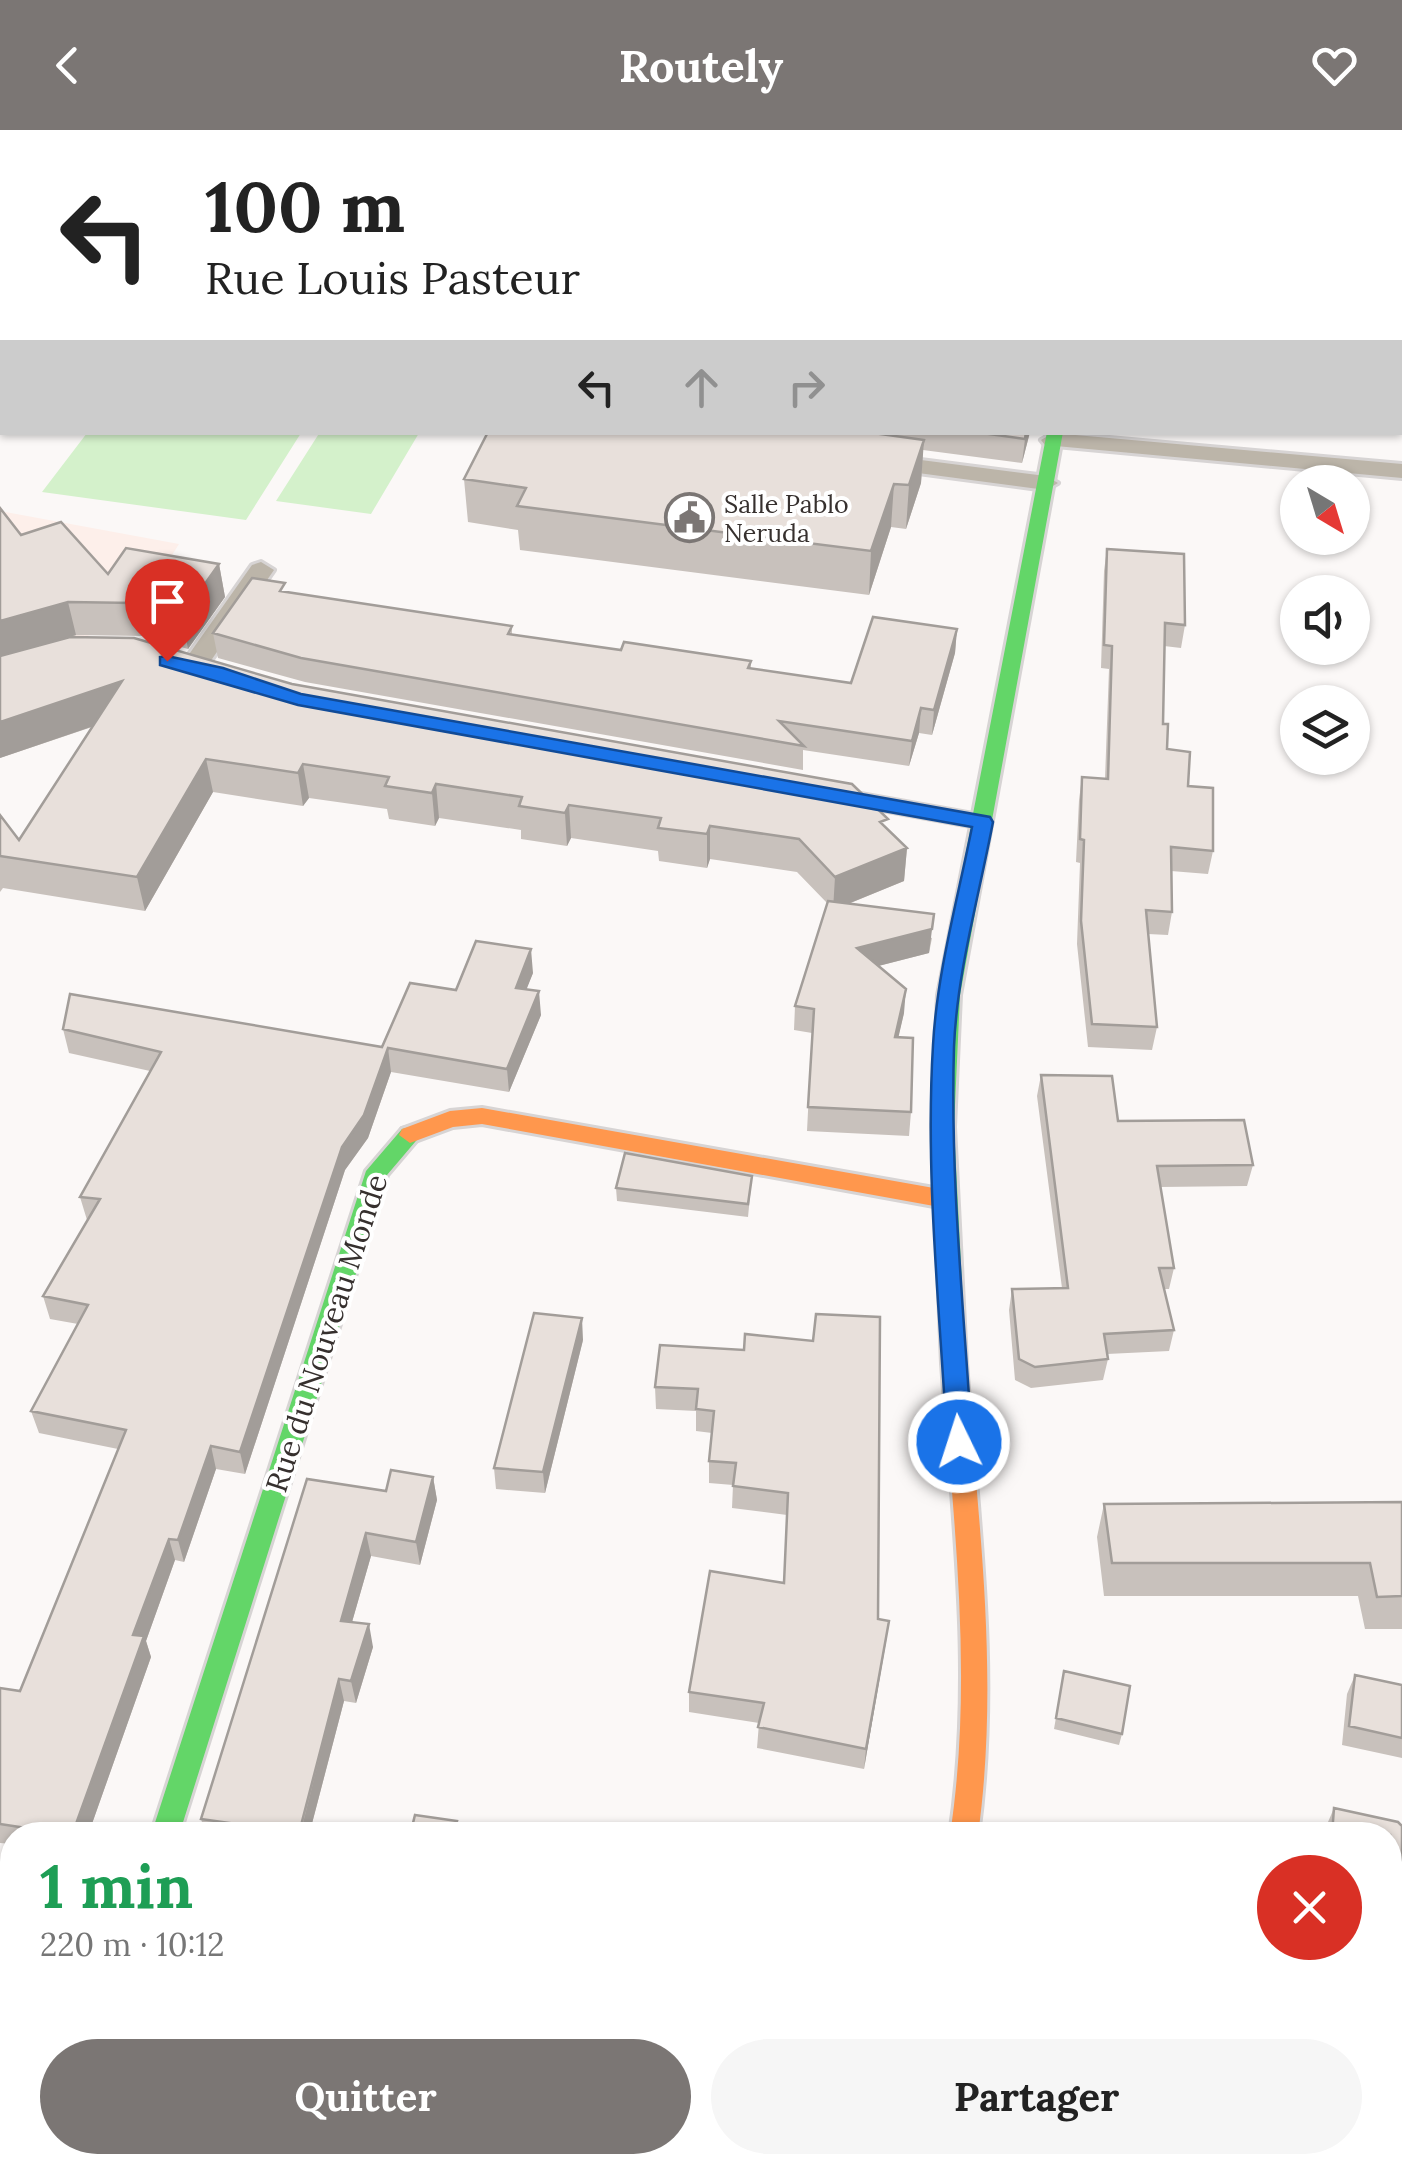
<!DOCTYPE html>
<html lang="fr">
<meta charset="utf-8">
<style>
body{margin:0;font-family:Lora,serif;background:#f6f6f6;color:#222;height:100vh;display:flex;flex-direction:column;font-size:38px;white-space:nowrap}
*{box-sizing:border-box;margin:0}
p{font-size:32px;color:#767676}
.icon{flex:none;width:55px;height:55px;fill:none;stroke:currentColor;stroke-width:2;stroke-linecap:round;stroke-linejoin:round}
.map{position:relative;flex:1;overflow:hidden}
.drawer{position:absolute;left:0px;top:1692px;width:1402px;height:352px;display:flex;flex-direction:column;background:#fff;border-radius:40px 40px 0 0;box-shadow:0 2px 8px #0004}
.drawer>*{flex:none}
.guide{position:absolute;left:0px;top:0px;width:1402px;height:305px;box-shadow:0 2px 8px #0004;background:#fff;color:#222;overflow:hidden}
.needle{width:65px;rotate:142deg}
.controls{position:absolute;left:1280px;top:335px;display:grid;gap:20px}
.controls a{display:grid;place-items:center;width:90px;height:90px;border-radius:50%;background:#fff;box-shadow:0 2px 8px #0004;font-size:50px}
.pin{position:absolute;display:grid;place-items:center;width:85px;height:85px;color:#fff;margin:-102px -42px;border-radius:50% 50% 50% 0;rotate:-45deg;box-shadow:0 0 10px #0007}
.pin .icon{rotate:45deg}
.me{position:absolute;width:110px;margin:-55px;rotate:356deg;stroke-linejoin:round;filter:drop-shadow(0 0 8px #0008)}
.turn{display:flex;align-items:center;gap:35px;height:210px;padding:0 40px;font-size:45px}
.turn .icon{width:130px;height:130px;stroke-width:2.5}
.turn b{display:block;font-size:70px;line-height:85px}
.lanes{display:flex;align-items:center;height:95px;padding:0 40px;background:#0003;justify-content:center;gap:50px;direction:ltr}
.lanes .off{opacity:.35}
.round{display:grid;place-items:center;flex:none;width:105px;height:105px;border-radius:52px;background:#f6f6f6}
.headline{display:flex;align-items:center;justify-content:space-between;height:170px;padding:0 40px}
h1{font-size:60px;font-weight:700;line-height:75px;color:#1e9e55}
.action{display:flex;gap:20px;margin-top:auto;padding:20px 40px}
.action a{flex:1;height:115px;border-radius:60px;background:#7b7674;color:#fff;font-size:40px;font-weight:700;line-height:115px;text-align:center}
.action a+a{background:#f6f6f6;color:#222}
header{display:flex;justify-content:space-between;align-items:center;height:130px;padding:0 40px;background:#7b7674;color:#fff;font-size:45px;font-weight:700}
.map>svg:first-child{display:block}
</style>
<header><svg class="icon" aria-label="back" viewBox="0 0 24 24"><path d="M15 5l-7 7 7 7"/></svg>Routely<svg class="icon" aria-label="heart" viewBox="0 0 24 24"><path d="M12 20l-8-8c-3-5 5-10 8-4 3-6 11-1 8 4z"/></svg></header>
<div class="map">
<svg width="1402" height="2044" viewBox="0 0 1402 2044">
<rect width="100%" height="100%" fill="#fbf8f7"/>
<path fill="#fdefea" d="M0,381L179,414L172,425H164L96,503L4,535L0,534Z"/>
<path fill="#d4f1cb" d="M320,302H417L419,303L371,384L276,371Z
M87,303V302L301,303L246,390L42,362Z"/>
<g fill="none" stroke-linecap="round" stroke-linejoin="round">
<defs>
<path id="lane" d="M1053,303L1402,334V348L1045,315L1041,310Z
M882,325L1046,346L1058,353L1046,360L873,337L870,332L873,327Z
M261,432L274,440L203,542H185L181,536L185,530L252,435Z"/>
<path id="street" d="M22,2032H98L94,2044H18Z"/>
<path id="fast" d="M1047,302H1063L960,865L954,997L966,1233L963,1240L954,1243L945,1240L942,1233L932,997L938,865L971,696L799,665L789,659L799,653L973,684Z
M410,997L421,1005L387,1045L179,1705H151L366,1041L402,999Z
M917,2032H948V2044H916Z"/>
<path id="slow" d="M482,978L945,1060L953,1063L956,1069L953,1075L945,1078L482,994L453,997L410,1013L399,1005L402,999L450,981Z
M954,1223L963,1226L966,1233C978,1391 1000,1546 978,1705H950C974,1547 953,1392 942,1233L945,1226Z"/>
<path id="jam" d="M784,2032L779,2044H745L750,2032Z"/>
</defs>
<use href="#lane" stroke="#d7d4d4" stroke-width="6"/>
<use href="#street" stroke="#d7d4d4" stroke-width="5"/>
<use href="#fast" stroke="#d7d4d4" stroke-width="6"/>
<use href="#slow" stroke="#d7d4d4" stroke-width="6"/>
<use href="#jam" stroke="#d7d4d4" stroke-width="6"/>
<path stroke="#bdb8b2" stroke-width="5" stroke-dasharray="8 4" stroke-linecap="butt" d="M1103,0L1116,2"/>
<use href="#lane" fill="#bcb5a9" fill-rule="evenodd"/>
<use href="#street" fill="#bcb5a9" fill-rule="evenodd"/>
<use href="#fast" fill="#63d668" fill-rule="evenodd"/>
<use href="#slow" fill="#ff974d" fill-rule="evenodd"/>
<use href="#jam" fill="#b3261e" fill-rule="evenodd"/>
</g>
<path fill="#c8c1bc" d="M893,302H1030L1022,333L923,320L921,353L906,399L891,397L869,465L520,420L518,400L468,392L464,349L893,306Z
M21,405L108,444L219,434L225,467L188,519L142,506L76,505L71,507L292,554L887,699L907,718L904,751L848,774L932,808L929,823L878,836L904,883L898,907L911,982L909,1006L807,1001L812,903L794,900L795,876L827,773L797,742L710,729L707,738L659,731L658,721L571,708L567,716L521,709V700L439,688L435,696L389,689L387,679L309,668L303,676L213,662L145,781L3,758L0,762V685L19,710L92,597L0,628Z
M1107,419L1185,495L1181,518L1164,516L1163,594L1167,619L1188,656L1213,721L1208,744L1171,741L1172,782L1168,805L1148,804L1157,897L1152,920L1088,917L1077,814L1080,733L1076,732L1079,670L1082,647L1105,649L1109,539L1101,538L1104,441Z
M286,462L512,496V504L621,520L751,531V538L851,553L957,499L955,523L932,605L919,603L909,636L803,620V640L305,552L218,528L213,503Z
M533,843L526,859L541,885L509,962L391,942L368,1008L345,1040L245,1344L216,1339L184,1432L175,1430L146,1511L151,1527L88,1705H12V1714L0,1713V1558L20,1561L118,1319L39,1303L31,1281L78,1194L50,1189L43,1166L87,1090L80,1067L150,941L69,923L63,899L382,917L456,860Z
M1041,945L1118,991L1253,1035L1247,1056L1160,1057L1174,1138L1169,1159H1164L1174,1200L1169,1221L1107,1224L1108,1229L1103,1250L1031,1258L1015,1250L1009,1180L1012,1159L1062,1158L1037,966Z
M752,1046L748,1087L617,1071L616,1058Z
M583,1210L545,1363L496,1359L494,1338Z
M744,1220L878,1489L889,1491L864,1639L757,1618L759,1593L689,1582V1562L784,1453L787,1385L732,1378L733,1355L709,1353V1331L712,1303L696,1301V1281L656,1279L655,1257Z
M433,1347L437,1370L420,1435L371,1426L352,1492L373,1517L356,1573L344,1571L309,1705H206L201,1689L386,1361Z
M1402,1372V1499H1365L1358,1466H1104L1097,1407L1104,1374Z
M1064,1541L1122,1604L1119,1615L1054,1599Z
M1355,1545L1402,1555V1628L1342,1615L1347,1564Z
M1334,1678L1402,1696V1877L1401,1879L1390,1877V1705H1325V1699Z"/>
<path fill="#a29d99" d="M1026,302H1030L1022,333L1025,309Z
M924,310L921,353L906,399L909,355Z
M894,354L891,397L869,465L871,421Z
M219,434L225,467L188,519L182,486Z
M68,472L76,505L0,527V491Z
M957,499L955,523L932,605L934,580Z
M122,551L129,584L0,628V592Z
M921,578L919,603L909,636L912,611Z
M206,629L213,662L145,781L137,747Z
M303,634L309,668L303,676L298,643Z
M436,654L439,688L435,696L432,663Z
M569,675L571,708L567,716L565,683Z
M710,696V729L707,738V704Z
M907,718L904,751L833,780L835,747Z
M934,784L929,823L855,842L857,818Z
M531,819L533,843L518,881L516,858Z
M906,859L904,883L893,931L895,907Z
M539,861L541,885L509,962L507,939Z
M388,918L391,942L368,1008L345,1040L245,1344L240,1322L342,1017Z
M582,1188L583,1210L545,1363L543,1342Z
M211,1316L216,1339L184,1432L178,1410Z
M433,1347L437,1370L420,1435L416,1412Z
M366,1403L371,1426L346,1513L341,1491Z
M169,1409L175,1430L146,1511L151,1527L88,1705H72L133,1505Z
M889,1491L886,1512L864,1639L866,1619Z
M369,1494L373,1517L356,1573L351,1551Z
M339,1549L344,1571L309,1705H300Z
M457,1691L459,1705H453Z"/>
<path fill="#e8e0db" stroke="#a29d99" stroke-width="2.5" d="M488,302H866L924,310L909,355L894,354L871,421L517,376L526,358L464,349Z
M975,302H1026L1025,309Z
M0,378L21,405L61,392L108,444L126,418L219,434L182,486L135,473L68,472L0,491Z
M1107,419L1184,424L1185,495L1165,493L1163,594H1168L1167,619L1190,622L1188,656L1213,658V721L1171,717L1172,782L1146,780L1157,897L1092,894L1081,791L1084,710L1080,709L1082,647L1108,649L1112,516L1104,515Z
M252,448L285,453L280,461L512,496L508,504L621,520L624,512L751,531L748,538L851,553L873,487L957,499L934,580L921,578L912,611L779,591L804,616L301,528L213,503Z
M70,507L134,508L292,554L852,654L888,689L880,692L907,718L835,747L799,709L710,696L707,704L658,698L661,688L569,675L565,683L519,676L522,667L436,654L432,663L385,656L389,647L303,634L298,643L206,629L137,747L0,726V685L19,710L122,551L0,592V526Z
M828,771L934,784L932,799L857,818L906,859L895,907L913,908L911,982L808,977L814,879L795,876Z
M476,811L531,819L516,858L539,861L507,939L388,918L364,985L342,1017L240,1322L211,1316L178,1410L169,1409L133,1505L144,1506L72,1705L0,1694V1558L20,1561L126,1300L31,1281L88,1175L43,1166L100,1069L80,1067L161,922L63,899L70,864L382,917L410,853L456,860Z
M1041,945L1112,946L1118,991L1244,990L1253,1035L1157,1036L1174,1138H1159L1174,1200L1104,1204L1108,1229L1035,1237L1019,1229L1012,1159L1068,1158Z
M625,1023L752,1046L748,1074L616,1058Z
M534,1183L582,1188L543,1342L494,1338Z
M816,1184L880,1187L878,1489L889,1491L866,1619L758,1597L764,1573L689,1562L710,1441L784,1453L788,1363L733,1356L736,1333L709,1331L714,1281L696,1279L698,1259L655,1257L660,1215L744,1220L745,1204L813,1211Z
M391,1340L433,1347L416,1412L366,1403L341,1491L369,1494L351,1551L339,1549L299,1703L201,1689L307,1349L386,1361Z
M1402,1372V1466L1377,1467L1370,1433H1112L1104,1374Z
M1064,1541L1130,1556L1122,1604L1056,1588Z
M1355,1545L1402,1555V1608L1349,1596Z
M1334,1678L1398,1692L1402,1696V1857L1390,1854V1705H1332Z
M415,1685L457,1691L453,1705H410Z"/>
<path fill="#1a73e8" stroke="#114b97" stroke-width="2.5" d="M167,526L223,538L301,564L990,687L993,692C979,766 957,842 954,917C950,1048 964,1181 972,1312L968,1320L959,1323L947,1312C940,1181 925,1046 933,915C937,842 958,768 972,697L298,575L160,535V527Z"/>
<defs>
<symbol id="civic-ring" viewBox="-11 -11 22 22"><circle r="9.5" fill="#fff" stroke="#7b7674" stroke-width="1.5"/><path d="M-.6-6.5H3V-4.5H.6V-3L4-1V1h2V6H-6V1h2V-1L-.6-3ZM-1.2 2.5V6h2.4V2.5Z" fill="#7b7674"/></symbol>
</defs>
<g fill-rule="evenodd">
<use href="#civic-ring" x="662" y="360" width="55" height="55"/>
</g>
<g text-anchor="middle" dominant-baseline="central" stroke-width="8" stroke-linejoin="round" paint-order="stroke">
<g font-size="25" fill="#36302e" stroke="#fff" text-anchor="start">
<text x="724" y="374">Salle Pablo<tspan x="724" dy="29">Neruda</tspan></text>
</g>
<g font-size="30" fill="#36302e" stroke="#fff">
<text transform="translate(326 1203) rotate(-72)">Rue du Nouveau Monde</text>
</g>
</g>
</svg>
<div class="controls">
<a><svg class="needle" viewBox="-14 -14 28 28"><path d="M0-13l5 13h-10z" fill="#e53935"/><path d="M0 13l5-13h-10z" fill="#767676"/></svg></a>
<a><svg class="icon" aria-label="sound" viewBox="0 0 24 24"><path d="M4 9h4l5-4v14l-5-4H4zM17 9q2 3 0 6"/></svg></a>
<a><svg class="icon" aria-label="layers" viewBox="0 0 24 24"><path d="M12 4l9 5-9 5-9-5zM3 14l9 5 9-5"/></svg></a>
</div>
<div class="pin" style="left:167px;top:531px;background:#d93025"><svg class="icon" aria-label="arrive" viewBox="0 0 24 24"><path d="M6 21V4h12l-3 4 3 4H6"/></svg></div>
<svg class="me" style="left:959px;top:1312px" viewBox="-20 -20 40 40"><circle r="17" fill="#1a73e8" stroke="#fff" stroke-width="3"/><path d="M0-11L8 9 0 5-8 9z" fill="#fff"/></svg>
<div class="guide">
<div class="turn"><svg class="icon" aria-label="left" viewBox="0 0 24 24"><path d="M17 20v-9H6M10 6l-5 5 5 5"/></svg><div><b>100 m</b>Rue Louis Pasteur</div></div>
<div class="lanes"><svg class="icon" aria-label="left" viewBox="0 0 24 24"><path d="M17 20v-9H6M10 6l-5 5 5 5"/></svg><svg class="icon off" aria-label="ahead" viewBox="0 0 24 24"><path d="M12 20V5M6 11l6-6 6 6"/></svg><svg class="icon off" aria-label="right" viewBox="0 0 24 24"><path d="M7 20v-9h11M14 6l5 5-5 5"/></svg></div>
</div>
<section class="drawer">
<div class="headline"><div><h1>1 min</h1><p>220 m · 10:12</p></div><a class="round" style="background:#d93025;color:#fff"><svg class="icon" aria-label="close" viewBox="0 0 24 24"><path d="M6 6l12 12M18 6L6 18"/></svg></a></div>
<div class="action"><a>Quitter</a><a>Partager</a></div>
</section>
</div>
